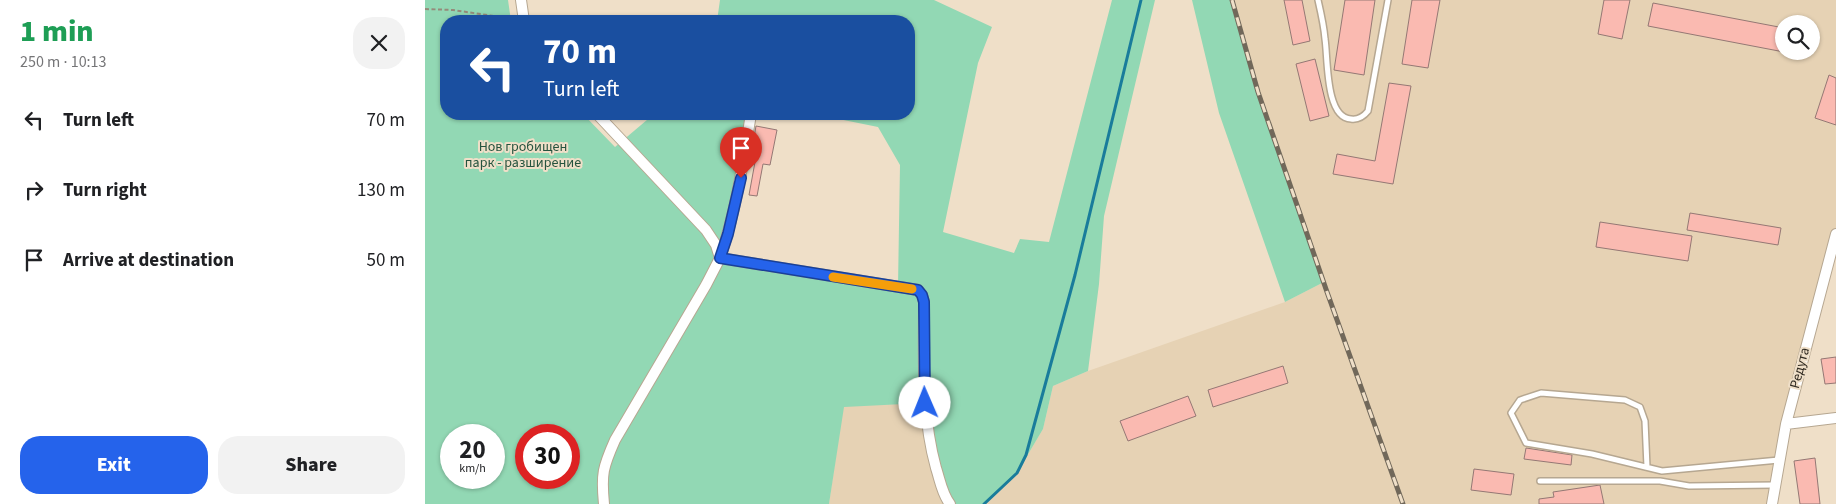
<!DOCTYPE html>
<meta charset="utf-8">
<style>
body{margin:0;font-family:"Source Sans 3",sans-serif;background:#f2f2f2;color:#202124;height:100vh;display:flex;flex-direction:column;font-size:19px;white-space:nowrap}
*{box-sizing:border-box;margin:0}
p{font-size:16px;color:#757577}
.icon{flex:none;width:28px;height:28px;fill:none;stroke:currentColor;stroke-width:2;stroke-linecap:round;stroke-linejoin:round}
.map{position:relative;flex:1;overflow:hidden}
.details{display:flex;flex-direction:column;background:#fff;width:425px}
.details>*{flex:none}
.top-card{position:absolute;left:15px;top:15px;width:475px;height:105px;border-radius:20px;box-shadow:0 1px 4px #0004;background:#1a4fa0;color:#fff;overflow:hidden}
.tools{position:absolute;left:1350px;top:15px;display:grid;gap:10px}
.tools a{display:grid;place-items:center;width:45px;height:45px;border-radius:50%;background:#fff;box-shadow:0 1px 4px #0004;font-size:25px}
.speed{position:absolute;left:15px;top:424px;display:flex;gap:10px;font-size:25px;font-weight:700;text-align:center}
.speed>*{display:grid;place-content:center;width:65px;height:65px;border-radius:50%;background:#fff;box-shadow:0 1px 4px #0004;line-height:1}
.speed small{font-size:12px;font-weight:400}
.speed .limit{border:8px solid #d22;background:#fff;color:#111}
.pin{position:absolute;display:grid;place-items:center;width:42px;height:42px;color:#fff;margin:-51px -21px;border-radius:50% 50% 50% 0;rotate:-45deg;box-shadow:0 0 5px #0007}
.pin .icon{rotate:45deg}
.me{position:absolute;width:55px;margin:-28px;rotate:359deg;stroke-linejoin:round;filter:drop-shadow(0 0 4px #0008)}
.turn{display:flex;align-items:center;gap:18px;height:105px;padding:0 20px;font-size:22px}
.turn .icon{width:65px;height:65px;stroke-width:2.5}
.turn b{display:block;font-size:35px;line-height:42px}
.round{display:grid;place-items:center;flex:none;width:52px;height:52px;border-radius:20px;background:#f2f2f2}
.summary{display:flex;align-items:center;justify-content:space-between;height:85px;padding:0 20px}
h1{font-size:30px;font-weight:800;line-height:38px;color:#1e9e55}
.button{display:flex;gap:10px;margin-top:auto;padding:10px 20px}
.button a{flex:1;height:58px;border-radius:20px;background:#2563eb;color:#fff;font-size:20px;font-weight:800;line-height:58px;text-align:center}
.button a+a{background:#f2f2f2;color:#202124}
ul{padding:0;list-style:none}
li{display:flex;align-items:center;gap:15px;height:70px;padding:0 20px}
li div{flex:1}
li b{display:block;font-size:19px}
li em{font-style:normal}
main{display:flex;flex:1;min-height:0}
.map>svg:first-child{display:block}
</style>
<main>
<section class="details">
<div class="summary"><div><h1>1 min</h1><p>250 m · 10:13</p></div><a class="round"><svg class="icon" aria-label="close" viewBox="0 0 24 24"><path d="M6 6l12 12M18 6L6 18"/></svg></a></div>
<ul>
<li><svg class="icon" aria-label="left" viewBox="0 0 24 24"><path d="M17 20v-9H6M10 6l-5 5 5 5"/></svg><div><b>Turn left</b></div><em>70 m</em></li>
<li><svg class="icon" aria-label="right" viewBox="0 0 24 24"><path d="M7 20v-9h11M14 6l5 5-5 5"/></svg><div><b>Turn right</b></div><em>130 m</em></li>
<li><svg class="icon" aria-label="arrive" viewBox="0 0 24 24"><path d="M6 21V4h12l-3 4 3 4H6"/></svg><div><b>Arrive at destination</b></div><em>50 m</em></li>
</ul>
<div class="button"><a>Exit</a><a>Share</a></div>
</section>
<div class="map">
<svg width="1411" height="504" viewBox="0 0 1411 504">
<rect width="100%" height="100%" fill="#efdfc8"/>
<path fill="#e6d2b4" fill-rule="evenodd" d="M807,0H1411V234L1347,504H559L592,473L618,429L628,386L663,371L860,302L899,282L833,92ZM1359,24H1386V51H1359Z
M500,403L525,504H404L418,406Z"/>
<path fill="#92d8b4" fill-rule="evenodd" d="M0,0H83L86,21H21V114H158L190,147L229,114H326L295,258L473,286L475,165L453,127L389,114H484V21H292L295,0H509L567,27L553,63L518,232L589,253L595,239L624,242L687,0H730L679,216L674,284L663,371L628,386L618,429L592,473L559,504H525L499,403L419,407L404,504H0ZM26,435H69V478H26ZM101,435H144V478H101Z
M767,0H807L833,92L899,282L860,302L794,113Z"/>
<g fill="none" stroke-linecap="round" stroke-linejoin="round">
<path stroke="#197c9b" stroke-width="3" d="M559,504L592,473L601,455L650,275L716,0"/>
</g>
<path fill="#fabab1" stroke="#947874" d="M859,0H877L885,41L868,45Z
M920,0H950L939,75L909,70Z
M987,0H1015L1003,68L977,64Z
M1179,0H1205L1197,39L1173,34Z
M1228,3L1359,28V52L1223,26Z
M890,59L904,116L885,121L871,64Z
M1404,75L1411,78V125L1390,118Z
M964,83L986,86L968,184L908,174L912,154L950,161Z
M331,126L352,130L345,165L338,164L332,196L324,195L330,162L325,161Z
M1265,213L1356,228L1353,245L1262,230Z
M1175,222L1267,236L1263,261L1171,247Z
M1411,357V383L1400,384L1396,359Z
M858,366L863,383L788,407L783,390Z
M763,396L771,416L703,441L695,421Z
M1101,448L1147,455L1146,465L1099,459Z
M1390,458L1395,504H1375L1369,461Z
M1049,469L1089,474L1086,495L1046,490Z
M1175,485L1179,504H1114V499L1129,497L1128,492Z"/>
<g fill="none" stroke-linecap="round" stroke-linejoin="round">
<defs>
<path id="service" d="M893,0C896,13 899,26 900,39C903,57 900,118 926,119C933,120 939,116 943,111L963,0
M1222,467L1220,421L1215,407L1200,400L1116,393L1095,400L1086,413L1101,443L1167,454L1237,471L1354,460
M1115,481H1235L1264,486L1350,485"/>
<path id="minor" d="M96,0L99,21
M172,114L281,230L291,245L295,258L281,285L190,440C178,467 176,474 179,504
M326,114C318,163 311,211 295,258L493,290L497,295L499,302C499,358 496,414 511,468C515,480 517,494 525,504
M1361,424L1411,418
M1347,504L1361,424L1411,234"/>
</defs>
<use href="#service" stroke="#b6a791" stroke-width="8"/>
<use href="#minor" stroke="#b6a791" stroke-width="12"/>
<path stroke="#958a7a" stroke-width="2" stroke-dasharray="4 2.5" stroke-linecap="butt" d="M0,9L28,10L89,19"/>
<use href="#service" stroke="#fff" stroke-width="5"/>
<use href="#minor" stroke="#fff" stroke-width="10"/>
<defs>
<path id="rail" d="M807,0L833,92L902,292L978,504"/>
</defs>
<use href="#rail" stroke="#71685a" stroke-width="5"/>
<use href="#rail" stroke="#efdfc8" stroke-width="3" stroke-dasharray="9" stroke-linecap="butt"/>
</g>
<g fill="none" stroke-linecap="round" stroke-linejoin="round">
<defs>
<path id="route" d="M316,178L303,234L295,258L493,290L497,295L499,302L500,403"/>
</defs>
<use href="#route" stroke="#184099" stroke-width="12"/>
<use href="#route" stroke="#2563eb" stroke-width="9"/>
<path stroke="#f59e0b" stroke-width="9" d="M408,277L487,289"/>
</g>
<g text-anchor="middle" dominant-baseline="central" stroke-width="4" stroke-linejoin="round" paint-order="stroke">
<g font-size="14" fill="#25533e" stroke="#efdfc8">
<text x="98" y="147">Нов гробищен<tspan x="98" dy="16">парк - разширение</tspan></text>
</g>
<g font-size="14" fill="#2f2920" stroke="#efdfc8">
<text transform="translate(1375 368) rotate(-75)">Редута</text>
</g>
</g>
</svg>
<div class="tools">
<a><svg class="icon" aria-label="search" viewBox="0 0 24 24"><circle cx="10" cy="10" r="6"/><path d="M15 15l6 6"/></svg></a>
</div>
<div class="speed"><div>20<small>km/h</small></div><div class="limit">30</div></div>
<div class="pin" style="left:316px;top:178px;background:#d93025"><svg class="icon" aria-label="arrive" viewBox="0 0 24 24"><path d="M6 21V4h12l-3 4 3 4H6"/></svg></div>
<svg class="me" style="left:500px;top:403px" viewBox="-20 -20 40 40"><circle r="19" fill="#fff"/><path d="M0-13L10 11 0 6-10 11z" fill="#2563eb"/></svg>
<div class="top-card">
<div class="turn"><svg class="icon" aria-label="left" viewBox="0 0 24 24"><path d="M17 20v-9H6M10 6l-5 5 5 5"/></svg><div><b>70 m</b>Turn left</div></div>
</div>
</div>
</main>
